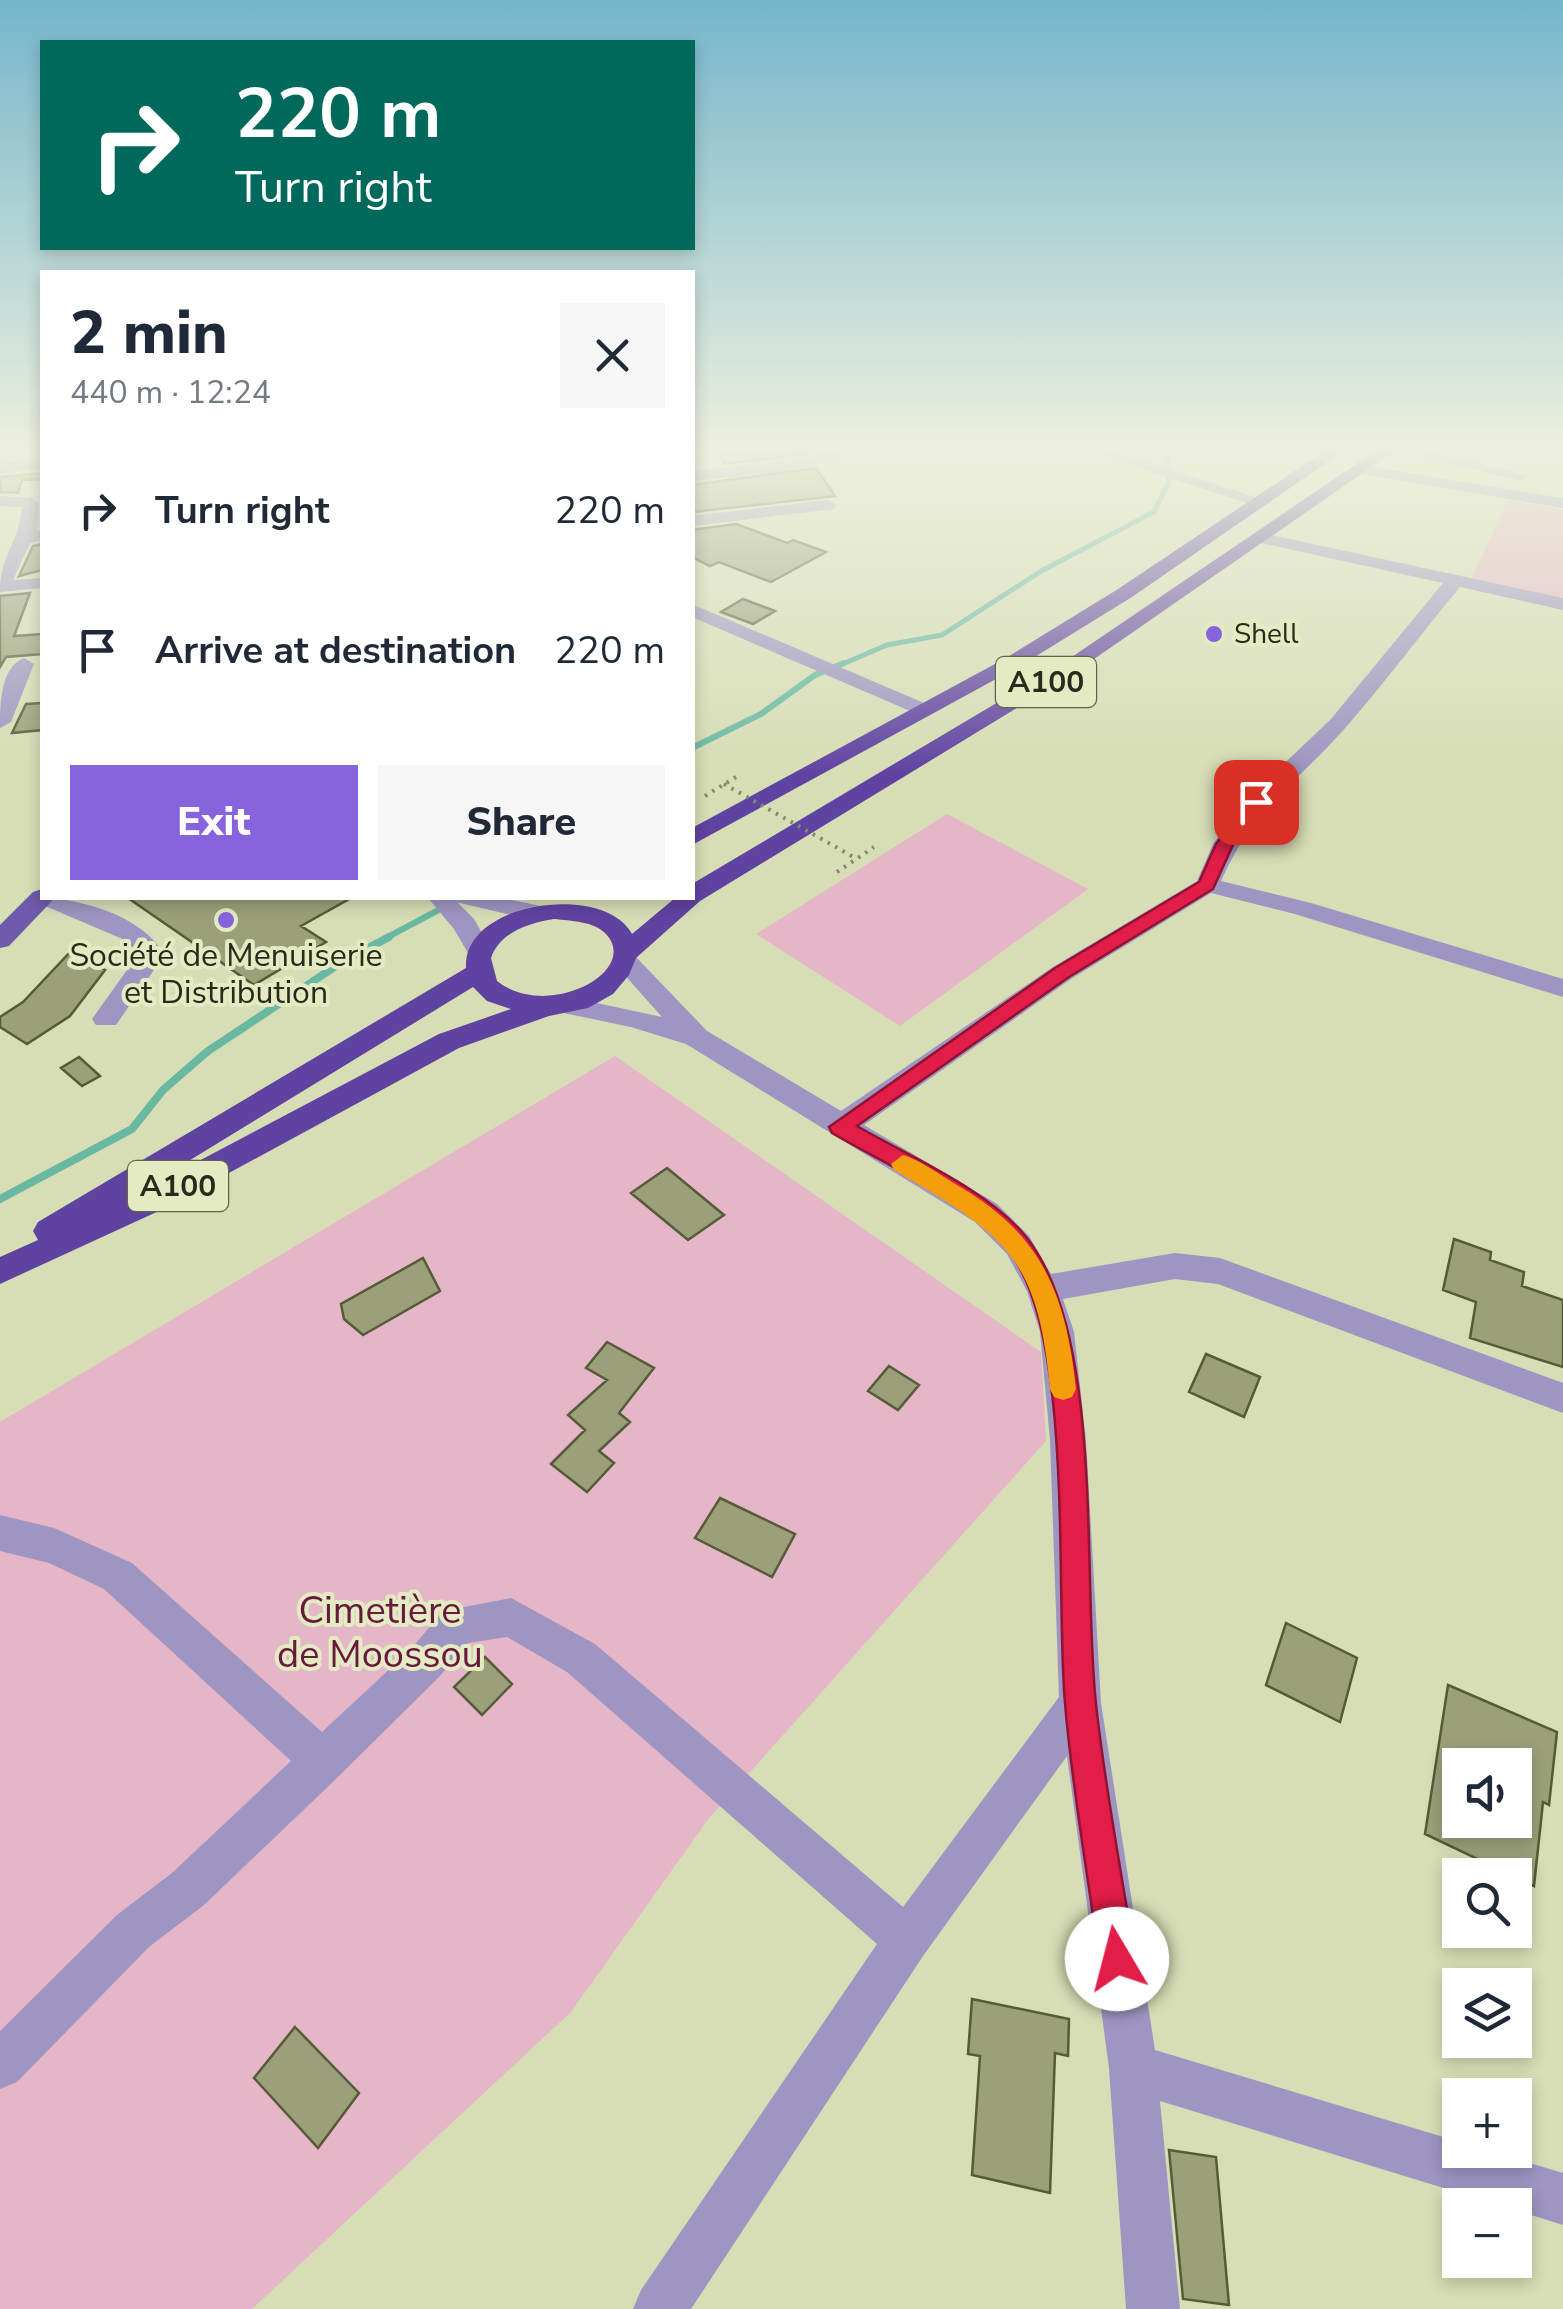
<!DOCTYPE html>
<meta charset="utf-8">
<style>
body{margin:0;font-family:"Nunito Sans",sans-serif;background:#f6f6f7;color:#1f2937;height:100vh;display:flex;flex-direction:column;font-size:38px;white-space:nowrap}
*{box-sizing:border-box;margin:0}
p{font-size:32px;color:#747a83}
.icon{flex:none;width:55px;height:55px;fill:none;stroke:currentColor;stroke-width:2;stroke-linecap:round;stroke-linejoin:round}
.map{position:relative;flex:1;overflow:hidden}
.side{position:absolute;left:40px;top:270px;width:655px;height:630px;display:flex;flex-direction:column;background:#fff;border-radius:0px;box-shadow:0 5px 15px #0003}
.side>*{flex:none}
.top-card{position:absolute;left:40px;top:40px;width:655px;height:210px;border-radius:0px;box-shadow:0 5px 15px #0003;background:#00695c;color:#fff;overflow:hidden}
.controls{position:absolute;left:1442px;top:1748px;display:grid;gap:20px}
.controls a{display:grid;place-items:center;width:90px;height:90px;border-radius:0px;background:#fff;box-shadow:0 5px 15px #0003;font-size:50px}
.pin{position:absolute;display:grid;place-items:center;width:85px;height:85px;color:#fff;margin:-42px;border-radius:20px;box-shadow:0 5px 15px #0006}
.me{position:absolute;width:110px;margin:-55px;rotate:352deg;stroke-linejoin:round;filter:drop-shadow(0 0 8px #0008)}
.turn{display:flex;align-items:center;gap:35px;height:210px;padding:0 30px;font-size:45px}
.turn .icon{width:130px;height:130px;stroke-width:2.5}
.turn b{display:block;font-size:70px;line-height:85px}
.round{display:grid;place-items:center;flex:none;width:105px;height:105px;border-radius:0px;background:#f6f6f7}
.summary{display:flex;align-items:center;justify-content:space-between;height:170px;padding:0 30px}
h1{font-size:60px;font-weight:800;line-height:75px}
.primary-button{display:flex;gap:20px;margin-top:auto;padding:20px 30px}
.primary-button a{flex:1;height:115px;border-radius:0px;background:#8863de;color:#fff;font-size:40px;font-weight:800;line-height:115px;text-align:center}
.primary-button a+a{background:#f6f6f7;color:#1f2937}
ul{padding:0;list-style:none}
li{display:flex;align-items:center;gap:30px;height:140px;padding:0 30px}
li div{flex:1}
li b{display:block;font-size:38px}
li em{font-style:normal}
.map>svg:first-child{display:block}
</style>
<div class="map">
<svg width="1563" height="2309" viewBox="0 0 1563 2309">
<rect width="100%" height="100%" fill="#d7ddb5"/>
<path fill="#e5b6c8" d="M1508,500L1563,510V598L1472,578Z
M947,814L1088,889L900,1026L756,934Z
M615,1056L1041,1352L1046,1441L709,1818L571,2012L252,2309H0V1422Z"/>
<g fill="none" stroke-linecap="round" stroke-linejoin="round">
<path stroke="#68b8a2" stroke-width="5" d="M838,666L887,645L942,635L1043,570L1154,512L1169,481L1167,450"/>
<path stroke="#68b8a2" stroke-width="6" d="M692,748L761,714L815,675L844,663
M384,939L461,898"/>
<path stroke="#68b8a2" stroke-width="8" d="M0,1199L132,1129L163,1090L208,1051L342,962L389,937"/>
</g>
<path fill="#9ba07a" stroke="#565b37" stroke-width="2.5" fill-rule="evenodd" d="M718,450H804L806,454L724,464Z
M816,468L835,496L692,512V485Z
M42,473V479L22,480L18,493L0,492V477Z
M736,524L787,543L793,540L826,552L771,582L719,562L710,566L692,557V530Z
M42,544V570L19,576L33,546Z
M30,593L14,636L42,634V654L6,657L0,667V596Z
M743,599L775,611L753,624L721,612Z
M42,703V730L12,733L26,704Z
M128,898H351L301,926L326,942L254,985Z
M72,950L105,970L70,1016L27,1044L0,1027V1017L23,1002Z
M79,1057L100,1076L82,1086L61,1068Z
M667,1168L724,1215L688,1240L631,1193Z
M1454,1239L1491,1252L1490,1260L1524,1272L1522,1286L1563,1300V1367L1470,1338L1476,1302L1443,1290Z
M423,1258L440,1291L363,1335L344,1319L341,1304Z
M607,1342L654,1368L619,1413L630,1422L599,1451L614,1463L587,1492L551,1464L585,1430L568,1415L607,1380L586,1368Z
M1206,1354L1260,1377L1244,1417L1189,1392Z
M889,1366L919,1385L898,1410L868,1391Z
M720,1498L795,1534L772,1577L695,1538Z
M1286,1623L1357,1658L1340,1722L1266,1685Z
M485,1657L512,1684L482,1715L454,1687Z
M1448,1685L1557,1732L1549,1805L1543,1802L1534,1886L1425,1834ZM1460,1765H1515V1820H1460Z
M972,1999L1069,2019L1068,2056L1055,2053L1050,2193L972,2175L980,2056L968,2054Z
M295,2027L359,2093L318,2148L254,2078Z
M1169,2150L1216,2157L1229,2305L1183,2299Z"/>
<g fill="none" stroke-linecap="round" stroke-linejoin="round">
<path stroke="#858a6d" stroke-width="4" stroke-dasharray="2.5 6" stroke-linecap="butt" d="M705,796L741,774
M837,872L874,847"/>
<path fill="#9e95c2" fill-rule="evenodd" d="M836,450H863L798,470L692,481V471L798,460Z
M1086,450H1111L1270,502L1256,506Z
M1397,450H1427L1529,476L1521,481Z
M42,459V469L0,473V463Z
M1361,465L1563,498V508L1355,473V467Z
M0,496L31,498L39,503L37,531L42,530V540L30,543L13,580L42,578V588L0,592C0,555 19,543 22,507L0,506Z
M828,500L836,505L834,509L692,526V516Z
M1262,533L1563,598V610L1460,587C1422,633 1386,681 1347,726C1298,782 1252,809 1221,881L1311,903L1563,979V997L1295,914L1211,893L1071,979L864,1125L997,1204L1029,1236L1051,1274L1175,1253L1220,1258L1563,1383V1413L1218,1284L1175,1279L1063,1299L1074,1332L1086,1440L1101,1703L1155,2050L1460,2142V2150H1486L1563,2173V2225L1515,2210V2205H1499L1160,2101L1180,2309H1126L1109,2068L1067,1756L923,1956L691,2309H633L641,2290L877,1944L567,1672L507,1637L468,1643L439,1677L338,1777L204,1905L149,1947L17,2082L0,2089V2031L117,1915L172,1873L291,1761L104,1589L49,1563L0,1551V1515L54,1528L132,1563L322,1732L411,1649L443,1611L511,1598L595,1644L903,1907L1059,1697L1050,1440L1040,1332L1027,1291L1007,1254L975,1222L686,1044L631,1027L554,1011L551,1005L554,999L564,996L662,1017L613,962L617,956H635L707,1031L841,1111L1053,967L1197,881L1213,844L1248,798L1331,719L1443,583L1256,542L1253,538Z
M692,604L931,706L934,710L931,714H917L692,617Z
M24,658L34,664L11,722L0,728C0,706 0,667 24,658Z
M42,892V898C80,898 138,916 160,948L158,964L116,1025H96L92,1019L132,963L134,949L125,940L38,903L35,898Z
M428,898H453L474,919L493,952L489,958H471L454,929Z
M457,898H502L546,907L550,913L537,921L460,903Z"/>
<path fill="#705aab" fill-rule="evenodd" d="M42,889V898H54L51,902L9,946L0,948V925L33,892Z"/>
<path fill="#6043a1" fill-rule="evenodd" d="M1326,450H1345L1132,597L1020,666L692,845V828L1006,658L1118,589Z
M1377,450H1396L1071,675L700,901L636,958L629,975L613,994L588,1008L549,1016L459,1048L161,1210L0,1284V1257L38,1240L33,1231L38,1222L466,968C462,901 605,882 632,934L675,898H692V884L1057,667ZM554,919C571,921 594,921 606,934C641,972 547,1021 497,981L491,958C500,932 529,923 554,919ZM473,987L487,1001L511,1009L439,1034L125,1200Z"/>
<path stroke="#858a6d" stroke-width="4" stroke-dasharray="2.5 6" stroke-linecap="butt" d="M724,784L857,859"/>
</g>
<linearGradient id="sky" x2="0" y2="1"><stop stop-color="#75b6cc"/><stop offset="0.58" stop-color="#edf0de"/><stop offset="1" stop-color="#edf0de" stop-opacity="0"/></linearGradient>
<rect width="1563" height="774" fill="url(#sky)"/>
<path fill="#e11d48" stroke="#92132f" stroke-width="2.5" d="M1256,797L1265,802L1233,845L1213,889L1069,977L857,1126C910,1157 989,1190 1027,1238C1105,1338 1082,1577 1096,1704C1105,1789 1122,1874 1135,1959L1129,1971L1117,1976L1105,1971L1099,1959C1088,1874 1072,1789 1065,1703C1055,1593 1075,1332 1008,1250C964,1198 890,1167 832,1133L829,1127L1055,968L1199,882L1216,844L1250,799Z"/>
<path fill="#f59e0b" d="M903,1155C922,1161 940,1175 957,1185C1042,1234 1066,1294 1076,1389L1072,1397L1063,1400L1054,1397L1050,1389C1038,1255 1004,1235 894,1170L891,1164Z"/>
<g fill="#8863de" stroke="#e4eac2" stroke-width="4">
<circle cx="1214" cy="634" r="10"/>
<circle cx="226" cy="920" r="10"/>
</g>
<g text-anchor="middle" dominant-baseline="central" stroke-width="8" stroke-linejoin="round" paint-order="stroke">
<g font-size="28" fill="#282a1b" stroke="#e4eac2" text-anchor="start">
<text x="1234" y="634">Shell</text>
</g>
<g fill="#e4eac2" stroke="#60644d" stroke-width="2.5">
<rect x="996" y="657" width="100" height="50" rx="8"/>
<rect x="128" y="1161" width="100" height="50" rx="8"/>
</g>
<g font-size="30" font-weight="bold" fill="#282a1b">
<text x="1046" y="682">A100</text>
<text x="178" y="1186">A100</text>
</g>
<g font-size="32" fill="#282a1b" stroke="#e4eac2">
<text x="226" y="955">Société de Menuiserie<tspan x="226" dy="37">et Distribution</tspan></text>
</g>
<g font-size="38" fill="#671940" stroke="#e4eac2">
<text x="380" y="1610">Cimetière<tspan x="380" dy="44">de Moossou</tspan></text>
</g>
</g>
</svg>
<div class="controls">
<a><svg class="icon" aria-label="sound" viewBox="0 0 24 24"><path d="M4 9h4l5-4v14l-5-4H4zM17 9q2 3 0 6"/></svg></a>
<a><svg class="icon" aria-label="search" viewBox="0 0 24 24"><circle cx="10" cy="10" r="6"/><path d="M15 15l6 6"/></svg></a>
<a><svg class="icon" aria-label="layers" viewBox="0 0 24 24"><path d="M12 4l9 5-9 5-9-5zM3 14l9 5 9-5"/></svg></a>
<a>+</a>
<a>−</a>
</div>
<div class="pin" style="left:1256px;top:802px;background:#d93025"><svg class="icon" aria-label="arrive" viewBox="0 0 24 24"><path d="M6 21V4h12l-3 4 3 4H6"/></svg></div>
<svg class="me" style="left:1117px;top:1959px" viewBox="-20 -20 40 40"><circle r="19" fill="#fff"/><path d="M0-13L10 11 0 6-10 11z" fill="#e11d48"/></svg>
<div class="top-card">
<div class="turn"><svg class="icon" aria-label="right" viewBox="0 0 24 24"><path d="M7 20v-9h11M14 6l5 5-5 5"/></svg><div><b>220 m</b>Turn right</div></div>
</div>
<section class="side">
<div class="summary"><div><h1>2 min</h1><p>440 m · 12:24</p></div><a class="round"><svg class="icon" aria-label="close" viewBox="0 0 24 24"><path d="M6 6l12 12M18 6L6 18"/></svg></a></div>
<ul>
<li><svg class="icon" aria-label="right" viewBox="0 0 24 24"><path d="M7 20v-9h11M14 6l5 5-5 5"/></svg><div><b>Turn right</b></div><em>220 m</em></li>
<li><svg class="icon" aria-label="arrive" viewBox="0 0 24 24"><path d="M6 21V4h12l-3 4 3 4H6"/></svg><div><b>Arrive at destination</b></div><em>220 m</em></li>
</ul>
<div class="primary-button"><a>Exit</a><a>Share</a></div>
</section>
</div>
